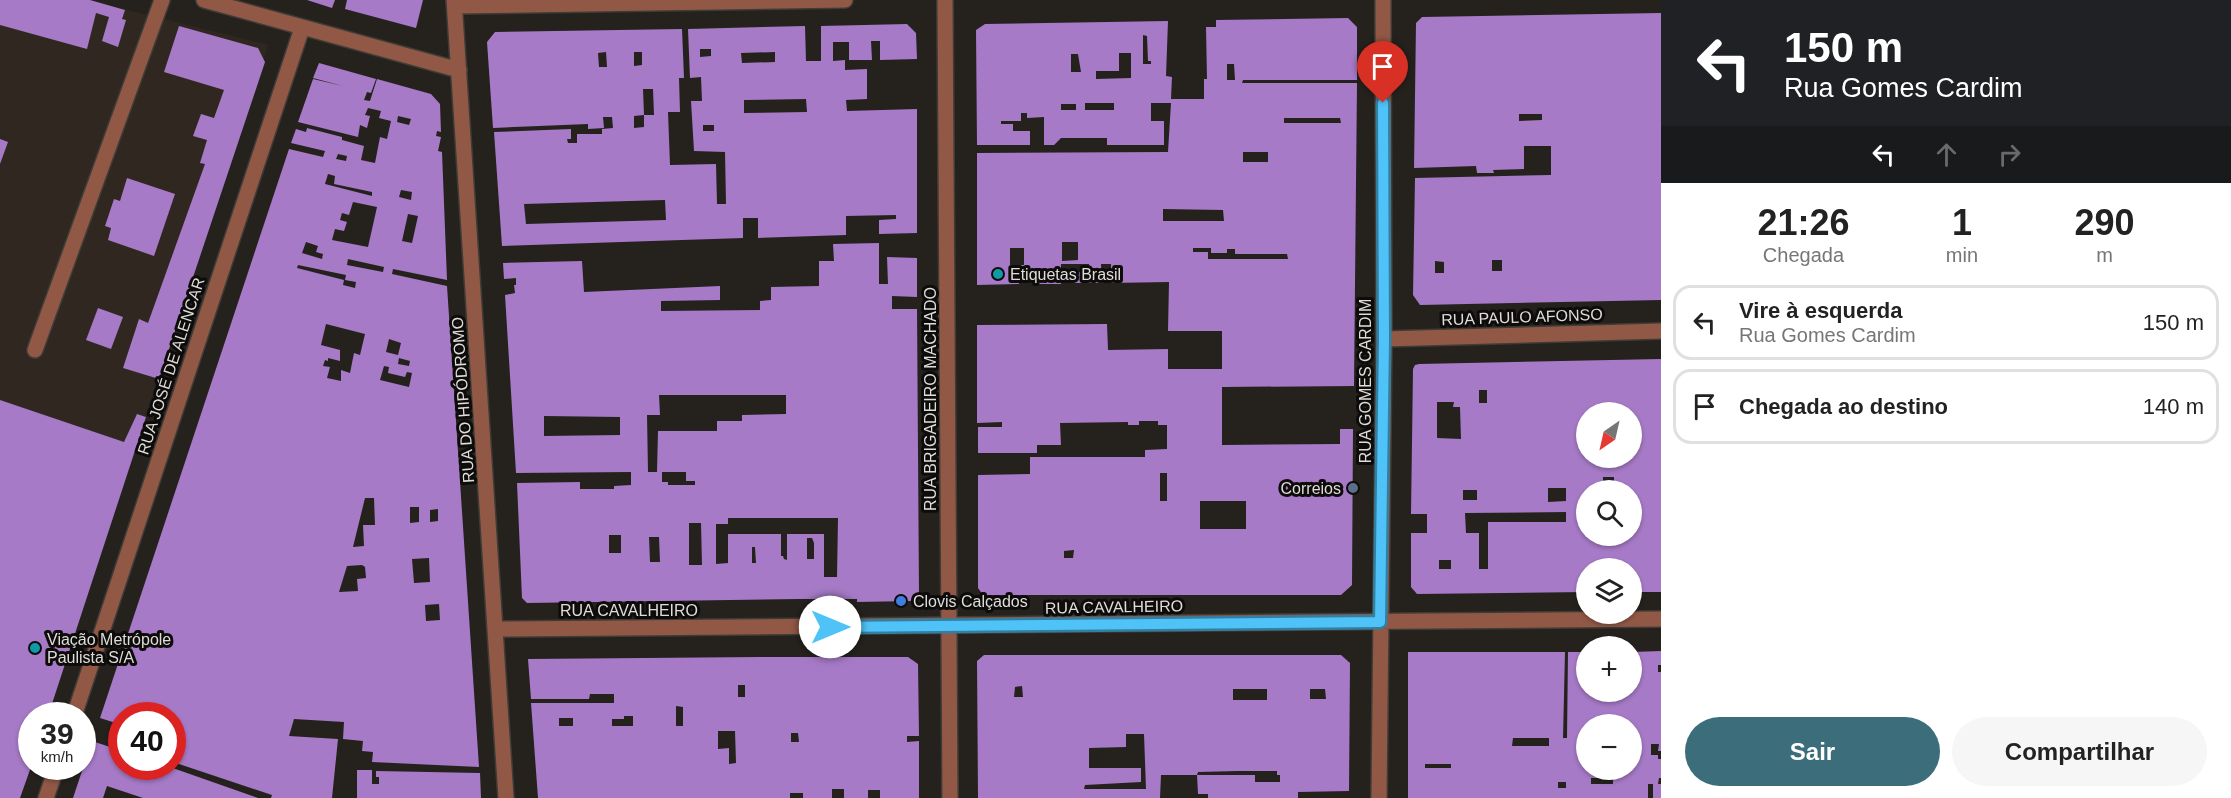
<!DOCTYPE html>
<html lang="pt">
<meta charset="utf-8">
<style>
body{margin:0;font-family:Arial,sans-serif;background:#f6f6f6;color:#222;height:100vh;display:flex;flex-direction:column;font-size:22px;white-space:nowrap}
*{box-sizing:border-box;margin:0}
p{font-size:20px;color:#767676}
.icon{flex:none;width:33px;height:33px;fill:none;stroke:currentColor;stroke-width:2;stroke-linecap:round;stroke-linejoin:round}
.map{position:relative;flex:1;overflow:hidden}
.panel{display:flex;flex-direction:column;background:#fff;width:570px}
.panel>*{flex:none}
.hud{background:#202124;color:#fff;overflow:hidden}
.needle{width:39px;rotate:214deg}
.tools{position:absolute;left:1576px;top:402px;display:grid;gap:12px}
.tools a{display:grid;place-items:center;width:66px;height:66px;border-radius:50%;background:#fff;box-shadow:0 2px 4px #0004;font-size:30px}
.speed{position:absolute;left:18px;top:702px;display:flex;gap:12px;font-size:30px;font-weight:700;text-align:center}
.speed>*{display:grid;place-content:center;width:78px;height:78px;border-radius:50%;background:#fff;box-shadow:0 2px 4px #0004;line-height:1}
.speed small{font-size:15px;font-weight:400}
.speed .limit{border:9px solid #d22;background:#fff;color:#111}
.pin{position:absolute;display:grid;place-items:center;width:51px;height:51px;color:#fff;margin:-62px -26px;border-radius:50% 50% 50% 0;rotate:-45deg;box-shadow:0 0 6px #0007}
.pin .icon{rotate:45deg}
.me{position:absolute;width:66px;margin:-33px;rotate:90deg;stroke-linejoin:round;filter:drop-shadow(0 0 4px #0008)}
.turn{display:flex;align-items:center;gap:21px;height:126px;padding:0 24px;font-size:27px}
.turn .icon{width:78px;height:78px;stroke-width:2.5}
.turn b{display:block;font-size:42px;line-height:51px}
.lanes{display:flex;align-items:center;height:57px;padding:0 24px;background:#0003;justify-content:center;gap:30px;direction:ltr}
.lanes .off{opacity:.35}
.eta{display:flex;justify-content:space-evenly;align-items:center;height:102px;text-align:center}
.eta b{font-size:36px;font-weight:800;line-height:42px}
.primary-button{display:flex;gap:12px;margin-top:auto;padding:12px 24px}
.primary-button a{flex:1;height:69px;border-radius:36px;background:#3b6d7a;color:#fff;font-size:24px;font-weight:800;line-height:69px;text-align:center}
.primary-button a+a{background:#f6f6f6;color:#222}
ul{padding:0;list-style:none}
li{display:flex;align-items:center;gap:18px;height:75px;margin:0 12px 9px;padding:0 12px;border:3px solid #e0e0e0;border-radius:18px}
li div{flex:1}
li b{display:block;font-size:22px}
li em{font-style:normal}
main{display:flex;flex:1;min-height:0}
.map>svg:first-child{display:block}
</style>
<main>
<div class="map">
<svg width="1661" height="798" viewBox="0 0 1661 798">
<rect width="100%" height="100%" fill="#25221e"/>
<path fill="#302820" d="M87,0L268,45L47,715L32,716L31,764L20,798H0V5Z"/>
<path fill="#a67ac6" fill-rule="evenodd" d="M0,0H90L125,10L122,19L126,20L118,47L102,41L109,17L96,13L87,49L0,25Z
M307,0H335L332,8Z
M347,0H423L416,28L345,9Z
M1661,13V300L1420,305L1413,295L1415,178L1551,175V146H1524V169L1493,170L1494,173H1477L1476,166L1414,168L1416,23L1422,17ZM1519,114H1542V120L1519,121ZM1492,260H1502V271H1492ZM1435,261L1444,262V273H1435Z
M1348,18L1357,27V80H1243L1242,83H1357L1354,386L1222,387V445L1340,444V429H1353L1352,585L1341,595H983L978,588V475L1030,474V457H1145V450L1167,449V425H1158V421H1139V425H1128V422L1060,423L1061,445H1037V453H978V427H1002V422L977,423V325L1107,324L1108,350L1168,349V369H1222V331H1168L1169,282L1111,283V264H1101L1102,283H1072L1071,272H1089V264H1061V284H1036L1035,270L1019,271V284L977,285V153L1168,152L1171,103H1151V121H1164V145H1107V138H1061L1054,145H1044V117L1027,118V113H1021V121H1001V124H1013V131H1030V145H977L976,30L985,24L1168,21L1166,76L1172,77L1171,99H1204V79H1207L1206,27H1216V20ZM1143,35L1147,36L1148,61H1151V64H1143ZM1119,53H1131V78L1096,79V71H1119ZM1071,54H1078L1081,72H1071ZM1227,64H1234L1235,80H1227ZM1085,103H1114V110H1085ZM1061,104H1076V110H1061ZM1284,118H1340L1341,123H1284ZM1243,152H1268V162H1243ZM1163,209L1223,210L1224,221H1163ZM1062,242H1078V260L1062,261ZM1010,248H1024V265H1010ZM1193,248H1211V253H1227V249H1235V254H1287L1288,259H1208V252H1193ZM1160,473H1167V501H1160ZM1200,501H1246V529H1200ZM1074,550L1073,558H1064V551Z
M907,24L916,33L917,59L880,60V41H871L872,60H849V42H833V61L845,60V70L867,69V99L846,100L847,111L917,109V233L879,234V220L896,219V215L846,216V235L758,238V218H743V238L502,246L494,132L571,129V139H567L568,143H577V134H602V129L613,128L612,117H603L604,128L588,129V124L493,128L487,42L495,32L682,29L684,78H679L680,112H668L670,165L716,164L717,204H726L725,152L694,151L691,101H702L701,77L690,78L688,29L805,26L806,61H821V26ZM700,49H711V56L700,57ZM606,52L607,67H599L598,53ZM634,52H642V65L634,66ZM775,52V62L742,63L741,53ZM643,89H653L654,115H644V127L634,128V116L644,115ZM806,99L807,112L744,113V100ZM703,125H714V131H703ZM665,200L666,220L526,224L524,204Z
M179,26L258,48L265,62L159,379L123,368L139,319L148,323L205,164L200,163L207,140L193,136L201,114L214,118L224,90L164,72Z
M319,63L376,79L371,93L367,92L364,100L370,101L377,79L431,94L440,104L441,132L437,131L436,136L441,137L438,151L442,152L447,280L393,269L392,274L447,286L479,767L372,762L373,752L362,751L363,741L343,739L344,722L294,719L289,736L338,739L332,798H271L272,795L176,763L182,745L172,742V716H122V725L100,718L289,149L323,157L325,151L291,143L296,129L306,132L307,128L342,137V140L364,146L361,160L375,163L380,137L387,139L391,121L379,118L381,111L368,108L365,115L370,116L367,128L360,125L358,137L298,122L313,79L343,86L313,78ZM398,116L411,119L409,125L397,122ZM338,154L347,156L346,161L336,159ZM328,174L335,176L334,184L372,192V196L325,184ZM401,190L412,192L411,200L399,197ZM353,202L377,207L368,247L332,240L335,229L344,231L347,222L340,220L342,213L349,215ZM408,214L418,216L412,243L402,241ZM306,242L318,246L316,252L323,254L322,259L302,253ZM348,259L384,267L383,272L347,265ZM298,265L346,275L345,280L356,282L355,288L343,285L344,280L297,268ZM326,324L365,334L360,355L354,353L350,373L341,370V381L327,378L330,367L323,366L325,360L328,361V358L340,361V350L321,345ZM389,339L401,343L398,355L386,352ZM399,358L410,361L409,366L398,364ZM384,366L389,367L388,373L405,377L407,372L412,373L409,387L380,380ZM365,498H374L375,525H363L364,546L353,547ZM410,507H419V522L410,523ZM438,509V521L430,522V510ZM429,558L430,582L414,583L412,559ZM362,565L365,567L366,578L357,579L358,591L339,592L347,566ZM439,604L440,620L426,621L425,605Z
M0,139L8,142L0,164Z
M127,178L175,194L154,256L108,240L111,228L105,226L114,199L120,201Z
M879,243V284H888L887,257L917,258V297L892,296V309H917L919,594L911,601L857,602V599H798L527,603L522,598L517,483L580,482V489H614V486L631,485V472L516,473L505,295L515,293L514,285H516V278L504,279L503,263L582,261L584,292L720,286V300L661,301V311L760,310V301L771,300V287L819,286V261H834L833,244ZM659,395H786V414L742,415V421H717V431H658L657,472H648L647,415H660ZM544,416L620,417V435L544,436ZM662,472H686V481H695V485H668V482H662ZM728,518H838L837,577H824V534H787V560L784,559L783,556H781V534H728V563L716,564V524H728ZM689,523H701L702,565H689ZM609,535H621V553H609ZM649,537H659L660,562H650ZM807,538H812L814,543V559H807ZM752,547H755L756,563H752Z
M98,308L123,317L111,349L86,340Z
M1661,359V592H1632V568H1587V592L1417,594L1411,587V533H1427V514H1411L1413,369L1415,365L1419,364ZM1479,390H1487V403H1479ZM1437,402H1454L1453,407H1460L1461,439L1437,438ZM1587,412H1632V458H1587ZM1603,477H1614V486H1603ZM1548,488H1566V501L1548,502ZM1463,490H1477V500H1463ZM1587,490H1632V536H1587ZM1566,512V522H1488V569H1479V533H1466L1465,513ZM1439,560H1451V569H1439Z
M0,400L124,442L137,414L146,417L48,716H32V764L20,798H0Z
M1661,651V665H1658V672H1661V751H1658L1659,744H1651V755H1658V759H1661V778H1659L1658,784H1661V798H1653V784H1648V798H1408V652H1565L1563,738H1567L1568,652H1587V692H1632V652ZM1587,724H1632V770H1587ZM1513,738H1549V746H1512ZM1425,764H1451V768H1425ZM1591,778H1613V784H1591ZM1558,782H1566V788H1558Z
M984,655H1341L1350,663L1349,791L1298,792V798H1208V794H1198L1197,775H1255V782H1280V775H1277V771H1238L1198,772L1197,775H1161L1160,798H978L977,661ZM1022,686L1023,697H1014L1015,687ZM1233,689H1267V700H1233ZM1310,689H1325L1326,699H1310ZM1126,734H1144L1146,789H1084L1085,785L1141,782V768H1089V748L1126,747Z
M759,657H908L918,664L919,736H907V742L919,741V798H880V790H868V798H844V789H832V798H803V793H790V798H538L531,703H614V694H590L589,699H531L528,659ZM738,685H745V697H738ZM676,706L683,707V726H676ZM624,716H633V726H612V719H624ZM559,718H573V726H559ZM718,731H735L736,763L729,764V748L718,749ZM791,733H798L799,742H791Z
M92,741L122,751V766H167L258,798H143L107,786L103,798H73Z
M357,770H372V784H379V777H376V771L480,773L481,798H357Z"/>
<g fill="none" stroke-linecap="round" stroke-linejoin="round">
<defs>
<path id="minor" d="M204,0L459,70
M454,0L506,798
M945,0L950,798
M455,6L845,0
M1384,339L1661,331
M35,350L162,0
M496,629L1661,619
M74,716L302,28
M46,798L57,766
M1379,798L1384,339L1383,0"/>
</defs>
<use href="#minor" stroke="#3f3c38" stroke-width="18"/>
<use href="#minor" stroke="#915846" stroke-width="15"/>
</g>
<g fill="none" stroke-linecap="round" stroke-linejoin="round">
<defs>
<path id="route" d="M830,627L1380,622L1384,339L1383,103"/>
</defs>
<use href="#route" stroke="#337fa1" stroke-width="15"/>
<use href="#route" stroke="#4fc3f7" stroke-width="10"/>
</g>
<g fill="#0f9aa8" stroke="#0d0c0a" stroke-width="2">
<circle cx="998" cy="274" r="6"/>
<circle cx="35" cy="648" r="6"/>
</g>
<circle fill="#5c6f8a" stroke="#0d0c0a" stroke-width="2" cx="1353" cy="488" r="6"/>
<circle fill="#3f7fe0" stroke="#0d0c0a" stroke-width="2" cx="901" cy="601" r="6"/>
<g text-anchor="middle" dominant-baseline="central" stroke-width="6" stroke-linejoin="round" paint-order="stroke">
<g font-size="16" fill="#dfddda" stroke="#0d0c0a" text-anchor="start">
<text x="1010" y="274">Etiquetas Brasil</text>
<text x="1341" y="488" text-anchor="end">Correios</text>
<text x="913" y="601">Clovis Calçados</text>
<text x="47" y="639">Viação Metrópole<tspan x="47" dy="18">Paulista S/A</tspan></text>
</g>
<g font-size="16" fill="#dfddda" stroke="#0d0c0a">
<text transform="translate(1522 317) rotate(-2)">RUA PAULO AFONSO</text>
<text transform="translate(171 366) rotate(-72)">RUA JOSÉ DE ALENCAR</text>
<text transform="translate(1365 381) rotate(-90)">RUA GOMES CARDIM</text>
<text transform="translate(930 399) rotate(-90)">RUA BRIGADEIRO MACHADO</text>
<text transform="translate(463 400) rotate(-94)">RUA DO HIPÓDROMO</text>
<text transform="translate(1114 607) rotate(-1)">RUA CAVALHEIRO</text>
<text x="629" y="610">RUA CAVALHEIRO</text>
</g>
</g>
</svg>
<div class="tools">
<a><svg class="needle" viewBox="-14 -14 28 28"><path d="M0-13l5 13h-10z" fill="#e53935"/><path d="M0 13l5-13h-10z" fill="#767676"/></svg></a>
<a><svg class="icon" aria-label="search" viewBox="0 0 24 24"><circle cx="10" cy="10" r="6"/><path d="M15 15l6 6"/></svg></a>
<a><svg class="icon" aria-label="layers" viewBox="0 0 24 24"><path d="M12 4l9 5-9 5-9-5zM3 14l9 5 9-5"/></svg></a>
<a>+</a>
<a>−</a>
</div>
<div class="speed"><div>39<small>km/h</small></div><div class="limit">40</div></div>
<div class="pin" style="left:1383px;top:103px;background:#d93025"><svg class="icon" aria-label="arrive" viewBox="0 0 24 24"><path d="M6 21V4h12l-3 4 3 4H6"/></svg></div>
<svg class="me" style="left:830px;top:627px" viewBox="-20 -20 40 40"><circle r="19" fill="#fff"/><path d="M0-13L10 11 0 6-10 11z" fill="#4fc3f7"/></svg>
</div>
<section class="panel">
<div class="hud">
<div class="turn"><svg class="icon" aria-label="left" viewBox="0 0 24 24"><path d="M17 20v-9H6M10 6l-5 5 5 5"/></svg><div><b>150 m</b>Rua Gomes Cardim</div></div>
<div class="lanes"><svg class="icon" aria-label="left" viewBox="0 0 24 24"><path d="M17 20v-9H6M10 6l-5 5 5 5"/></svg><svg class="icon off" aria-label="ahead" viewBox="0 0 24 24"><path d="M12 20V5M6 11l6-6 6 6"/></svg><svg class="icon off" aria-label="right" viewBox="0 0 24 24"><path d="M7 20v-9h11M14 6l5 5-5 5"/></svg></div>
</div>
<div class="eta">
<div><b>21:26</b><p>Chegada</p></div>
<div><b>1</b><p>min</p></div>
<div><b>290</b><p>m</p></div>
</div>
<ul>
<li><svg class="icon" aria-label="left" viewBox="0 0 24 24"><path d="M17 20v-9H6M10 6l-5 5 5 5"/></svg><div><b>Vire à esquerda</b><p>Rua Gomes Cardim</p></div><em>150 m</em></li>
<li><svg class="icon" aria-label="arrive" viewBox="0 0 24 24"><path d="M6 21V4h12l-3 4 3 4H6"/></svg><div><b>Chegada ao destino</b></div><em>140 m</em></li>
</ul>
<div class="primary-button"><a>Sair</a><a>Compartilhar</a></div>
</section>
</main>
